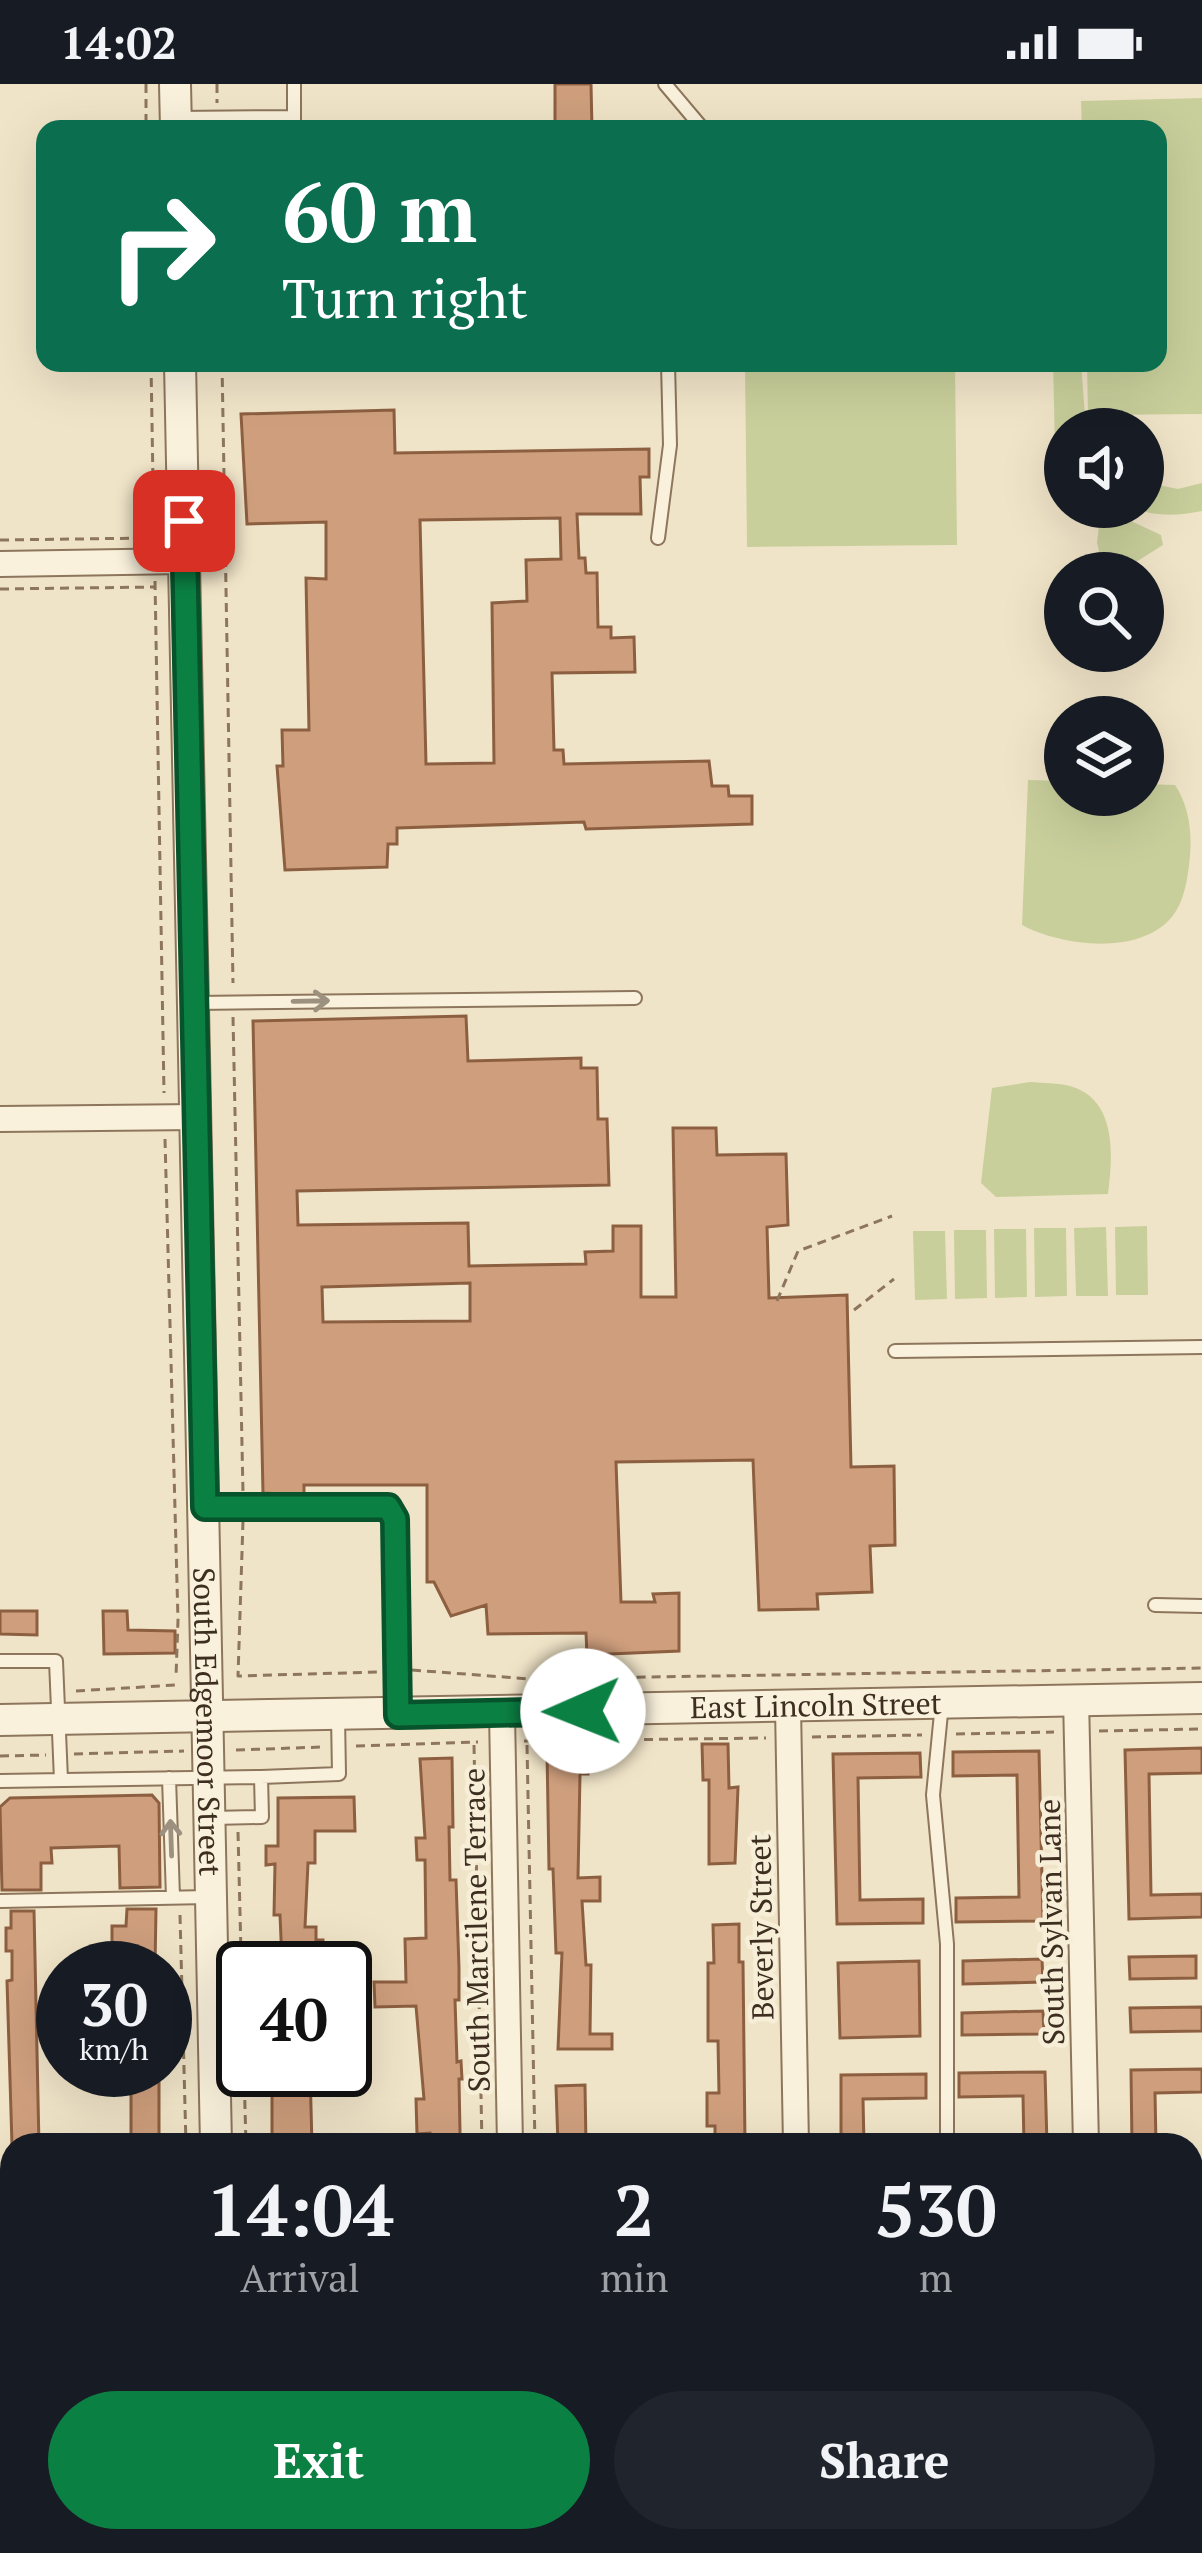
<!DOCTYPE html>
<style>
body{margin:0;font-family:"PT Serif",serif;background:#20242c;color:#f1f3f6;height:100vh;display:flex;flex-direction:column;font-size:45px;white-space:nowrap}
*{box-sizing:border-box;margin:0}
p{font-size:39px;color:#9ea1a6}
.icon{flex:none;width:66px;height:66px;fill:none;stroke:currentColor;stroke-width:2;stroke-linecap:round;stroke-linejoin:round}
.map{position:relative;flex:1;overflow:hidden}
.drawer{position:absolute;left:0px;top:2049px;width:1203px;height:420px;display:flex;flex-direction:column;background:#171b24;border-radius:36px 36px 0 0;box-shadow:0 12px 48px #0002}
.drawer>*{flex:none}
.top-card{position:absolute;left:36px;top:36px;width:1131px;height:252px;border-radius:24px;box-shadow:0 12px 48px #0002;background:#0b6e4f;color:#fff;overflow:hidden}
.tools{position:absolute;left:1044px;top:324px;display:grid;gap:24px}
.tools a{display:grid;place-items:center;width:120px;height:120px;border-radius:50%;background:#171b24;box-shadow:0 12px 48px #0002;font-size:60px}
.speed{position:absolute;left:36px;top:1857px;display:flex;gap:24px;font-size:60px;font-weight:700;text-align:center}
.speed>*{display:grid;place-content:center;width:156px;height:156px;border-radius:50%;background:#171b24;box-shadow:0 12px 48px #0002;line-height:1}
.speed small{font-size:30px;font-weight:400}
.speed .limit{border:6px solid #111;border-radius:18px;background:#fff;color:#111}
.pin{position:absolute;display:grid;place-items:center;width:102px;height:102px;color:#fff;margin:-51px;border-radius:24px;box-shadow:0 6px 18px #0006}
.me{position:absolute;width:132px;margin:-66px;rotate:269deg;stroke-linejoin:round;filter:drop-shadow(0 0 9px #0008)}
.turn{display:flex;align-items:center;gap:42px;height:252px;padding:0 48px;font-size:54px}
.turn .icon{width:156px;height:156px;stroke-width:2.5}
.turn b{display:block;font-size:84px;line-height:102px}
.eta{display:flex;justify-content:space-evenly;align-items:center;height:204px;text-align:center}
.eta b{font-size:72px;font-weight:800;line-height:84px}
.action{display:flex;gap:24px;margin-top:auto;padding:24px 48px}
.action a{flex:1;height:138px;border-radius:72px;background:#0b8043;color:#fff;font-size:48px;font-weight:800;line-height:138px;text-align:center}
.action a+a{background:#20242c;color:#f1f3f6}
.status{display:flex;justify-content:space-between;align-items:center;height:84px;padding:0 60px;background:#171b24;direction:ltr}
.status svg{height:33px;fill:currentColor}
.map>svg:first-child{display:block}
</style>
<div class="status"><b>14:02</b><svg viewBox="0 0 49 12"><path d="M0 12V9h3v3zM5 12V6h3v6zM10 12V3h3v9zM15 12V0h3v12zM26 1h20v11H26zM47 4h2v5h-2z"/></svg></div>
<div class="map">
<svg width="1202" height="2469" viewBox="0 0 1202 2469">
<rect width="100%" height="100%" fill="#f0e4c8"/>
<path fill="#c9cf9b" d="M1202,14V330L1088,331L1087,279H1158V45H1082L1081,17Z
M745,279H955L957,461L747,463Z
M1053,279H1081L1086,345H1065V403H1056Z
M1143,398L1178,405L1202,399V427C1177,432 1155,433 1131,423H1143Z
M1101,423L1161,451L1163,461L1118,489H1104L1097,459Z
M1028,696L1065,697V711H1143V700L1175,701C1189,722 1192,747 1190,772C1188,792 1185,818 1171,834C1138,872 1061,862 1022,841Z
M1030,998C1043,999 1058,999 1070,1002C1117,1015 1113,1071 1108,1110L996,1113L981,1099L992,1004Z
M1147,1142L1148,1211H1116L1115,1143Z
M1106,1143L1108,1212H1076L1074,1144Z
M1034,1144H1066L1067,1212L1035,1213Z
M1026,1145L1027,1213L995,1214L994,1145Z
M954,1146H986L987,1214L955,1215Z
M913,1147H945L947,1215L915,1216Z"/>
<path fill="#cf9f7d" stroke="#8d5f41" stroke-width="3" fill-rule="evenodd" d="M555,0H591L592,45H555Z
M394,326L395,369L649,365V393H640L641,430H577L579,474H585L586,489H597L598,543H611V554L634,553L635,588L552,589L554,666H563L564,680L709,677L712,702H728L729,712H752V740L586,745L584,738L397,744V760H388L387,783L285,786L277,682H283L282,646H309L306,494L326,495V438L247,440L241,330ZM560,434L561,475L526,476L527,517L492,519L494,679L426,680L420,436Z
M466,932L468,977L581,974V984H597L598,1035H607L609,1101L297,1107L298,1141L468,1139L469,1182L586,1180L585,1168L613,1167V1142H641V1213H676L673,1044H716L717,1071L786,1070L788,1141L767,1143L769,1214L847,1211L851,1383L894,1382L895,1461L870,1462L872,1508L817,1510L818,1525L759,1526L753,1376L616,1378L621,1518H655L653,1510L679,1509V1567L587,1571L586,1549L488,1550L486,1521L451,1532L434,1498H427V1401H304V1411L263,1409L253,937ZM470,1199V1237L323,1238L322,1203Z
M0,1527H37V1551L0,1550Z
M103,1527H127L128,1546L175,1547V1569L104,1570Z
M702,1660H728L729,1704L738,1703L735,1779L709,1780V1696H703Z
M1202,1664V1689L1149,1690L1151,1811L1202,1810V1833L1129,1835L1125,1666Z
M547,1667L588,1670V1690H580L578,1794L600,1793V1817H582L586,1881H591L590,1950H612V1965H558L562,1869H556L553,1785H549Z
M1039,1667L1043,1837L956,1838V1814L1019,1813L1017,1691L953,1692V1668Z
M920,1669L921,1693L858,1694L860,1816L923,1815V1839L837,1840L833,1670Z
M452,1674L453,1743H449L450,1796H456L459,1884V1916H455L457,1978L461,1977L462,1995H459L460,2049L458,2061H431L430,2049L417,2050L416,2015H424L416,1922L375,1923L374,1898H406L405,1855L426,1854L425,1776H417L416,1754H425L420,1675Z
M152,1711L159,1719L160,1803L120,1804L119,1762L51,1764L52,1779H41V1806H2L0,1723L10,1714Z
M354,1713L355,1747H315V1779H308L305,1843H316V1856H323L324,1876L282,1878L280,1831H274L275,1780L266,1781V1762H278V1714Z
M127,1825H156L155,1884H129V1869H112V1842H126Z
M11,1827H34L39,2061H12L7,1897L12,1896V1867H6V1844H11Z
M739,1840V1878H743L745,2061H715V2042H707V2009H719L718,1957H708V1879H714L713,1841Z
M1196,1872V1894L1130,1895L1129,1873Z
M1042,1875L1043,1898L963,1900V1877Z
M919,1877L920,1952L840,1954L838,1879Z
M1202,1923V1947L1131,1948L1130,1924Z
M1043,1927L1044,1950L962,1951V1929Z
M1202,1985V2008L1155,2009L1156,2061H1132L1131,1986Z
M272,1986H310L312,2061H272Z
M131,1987H159V2061H131Z
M1045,1988L1047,2061H1024L1023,2012L959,2013V1989Z
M926,1990V2014L863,2015L864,2061H841V1991Z
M585,2001L586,2061H558L556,2002Z"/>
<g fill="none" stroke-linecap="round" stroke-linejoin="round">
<defs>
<path id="service" d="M665,0L703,45
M294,33V0
M176,34L294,33V45
M658,454L670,361L668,279
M196,919L635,914
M895,1267L1202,1263
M205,1423H388L395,1435L398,1630
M1155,1521L1202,1522
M0,1577H56L61,1696
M942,1619L933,1711L947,1860V2061
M169,1694L173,1813
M0,1697L261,1693
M212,1734L262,1733L261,1693L339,1690L338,1633
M0,1817L209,1813"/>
<path id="minor" d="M0,480L184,477
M0,1035L197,1033
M1076,1614L1086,2061
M788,1623L796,2061
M502,1629L510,2061
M1191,2198H1202
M0,2220H12
M518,2457V2469
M806,2457V2469
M1093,2457V2469"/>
<g id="tertiary">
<path d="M175,0L176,45"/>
<path id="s1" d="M180,279L216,2061"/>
<path id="s2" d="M0,1636L1202,1614"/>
<path d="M224,2457V2469"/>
</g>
</defs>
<use href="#service" stroke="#8d765c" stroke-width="16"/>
<use href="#minor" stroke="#8d765c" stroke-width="28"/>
<use href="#tertiary" stroke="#8d765c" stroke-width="34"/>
<path stroke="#8d765c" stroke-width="3" stroke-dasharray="9 6" stroke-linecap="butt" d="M146,0V45
M217,0V19
M151,279L154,457
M222,279L233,899
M0,456L152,454
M155,497L164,1009
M0,505L154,503
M233,933L243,1409
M165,1055L178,1536L176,1593
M777,1217L798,1167L892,1132
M854,1226L894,1195
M243,1437L238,1592L379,1588
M412,1586L530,1595L1202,1584
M76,1607L176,1601
M1099,1647L1202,1645
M956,1650L1054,1648
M812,1653L922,1651
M524,1657L766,1654
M474,1661L482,2061
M527,1661L535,2061
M356,1662L478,1658
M236,1666L322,1663
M74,1670L184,1667
M0,1672L46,1671
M238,1748L243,1950
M180,1831L186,2061
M244,1986L246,2061
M194,2457V2469
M253,2457V2469
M490,2457V2469
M543,2457V2469"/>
<use href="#service" stroke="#faf1dc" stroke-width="12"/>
<use href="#minor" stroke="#faf1dc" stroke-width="24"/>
<use href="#tertiary" stroke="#faf1dc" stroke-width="30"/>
</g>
<defs><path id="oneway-shaft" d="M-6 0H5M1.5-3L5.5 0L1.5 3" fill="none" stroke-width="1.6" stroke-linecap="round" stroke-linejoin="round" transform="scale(3)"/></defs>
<g stroke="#9c907e">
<use href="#oneway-shaft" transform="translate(311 917) rotate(-1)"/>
<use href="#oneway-shaft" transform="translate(171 1754) rotate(-92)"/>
</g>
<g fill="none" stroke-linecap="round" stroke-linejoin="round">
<defs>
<path id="route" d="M184,437L205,1423H388L395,1435L398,1631L583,1627"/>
</defs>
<use href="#route" stroke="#07532c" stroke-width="30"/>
<use href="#route" stroke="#0b8043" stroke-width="21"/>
</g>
<g text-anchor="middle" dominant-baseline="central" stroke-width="9" stroke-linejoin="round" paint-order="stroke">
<g font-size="30" fill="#3d2e20" stroke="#f7eed8">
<text stroke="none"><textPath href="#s2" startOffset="816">East Lincoln Street</textPath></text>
<text stroke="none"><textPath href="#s1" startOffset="1359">South Edgemoor Street</textPath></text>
<text transform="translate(1051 1838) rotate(-91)">South Sylvan Lane</text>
<text transform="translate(761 1843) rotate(-91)">Beverly Street</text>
<text transform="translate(476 1846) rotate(-91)">South Marcilene Terrace</text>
</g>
</g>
</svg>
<div class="tools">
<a><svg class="icon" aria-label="sound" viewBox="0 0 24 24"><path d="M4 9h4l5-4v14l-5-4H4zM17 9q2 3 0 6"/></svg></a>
<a><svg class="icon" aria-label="search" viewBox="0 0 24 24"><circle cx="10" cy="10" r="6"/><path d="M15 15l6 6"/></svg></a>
<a><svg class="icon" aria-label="layers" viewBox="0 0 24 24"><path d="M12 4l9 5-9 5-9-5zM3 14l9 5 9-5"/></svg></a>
</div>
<div class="speed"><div>30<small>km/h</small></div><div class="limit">40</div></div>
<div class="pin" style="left:184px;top:437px;background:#d93025"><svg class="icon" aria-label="arrive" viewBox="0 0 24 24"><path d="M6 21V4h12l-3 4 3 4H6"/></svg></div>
<svg class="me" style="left:583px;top:1627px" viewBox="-20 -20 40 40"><circle r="19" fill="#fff"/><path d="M0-13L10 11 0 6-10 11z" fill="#0b8043"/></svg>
<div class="top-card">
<div class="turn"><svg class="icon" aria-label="right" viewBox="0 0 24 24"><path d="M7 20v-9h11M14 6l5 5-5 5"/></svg><div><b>60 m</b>Turn right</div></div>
</div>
<section class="drawer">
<div class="eta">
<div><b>14:04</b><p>Arrival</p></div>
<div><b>2</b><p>min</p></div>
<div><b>530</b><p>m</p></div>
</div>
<div class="action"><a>Exit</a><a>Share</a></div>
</section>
</div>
